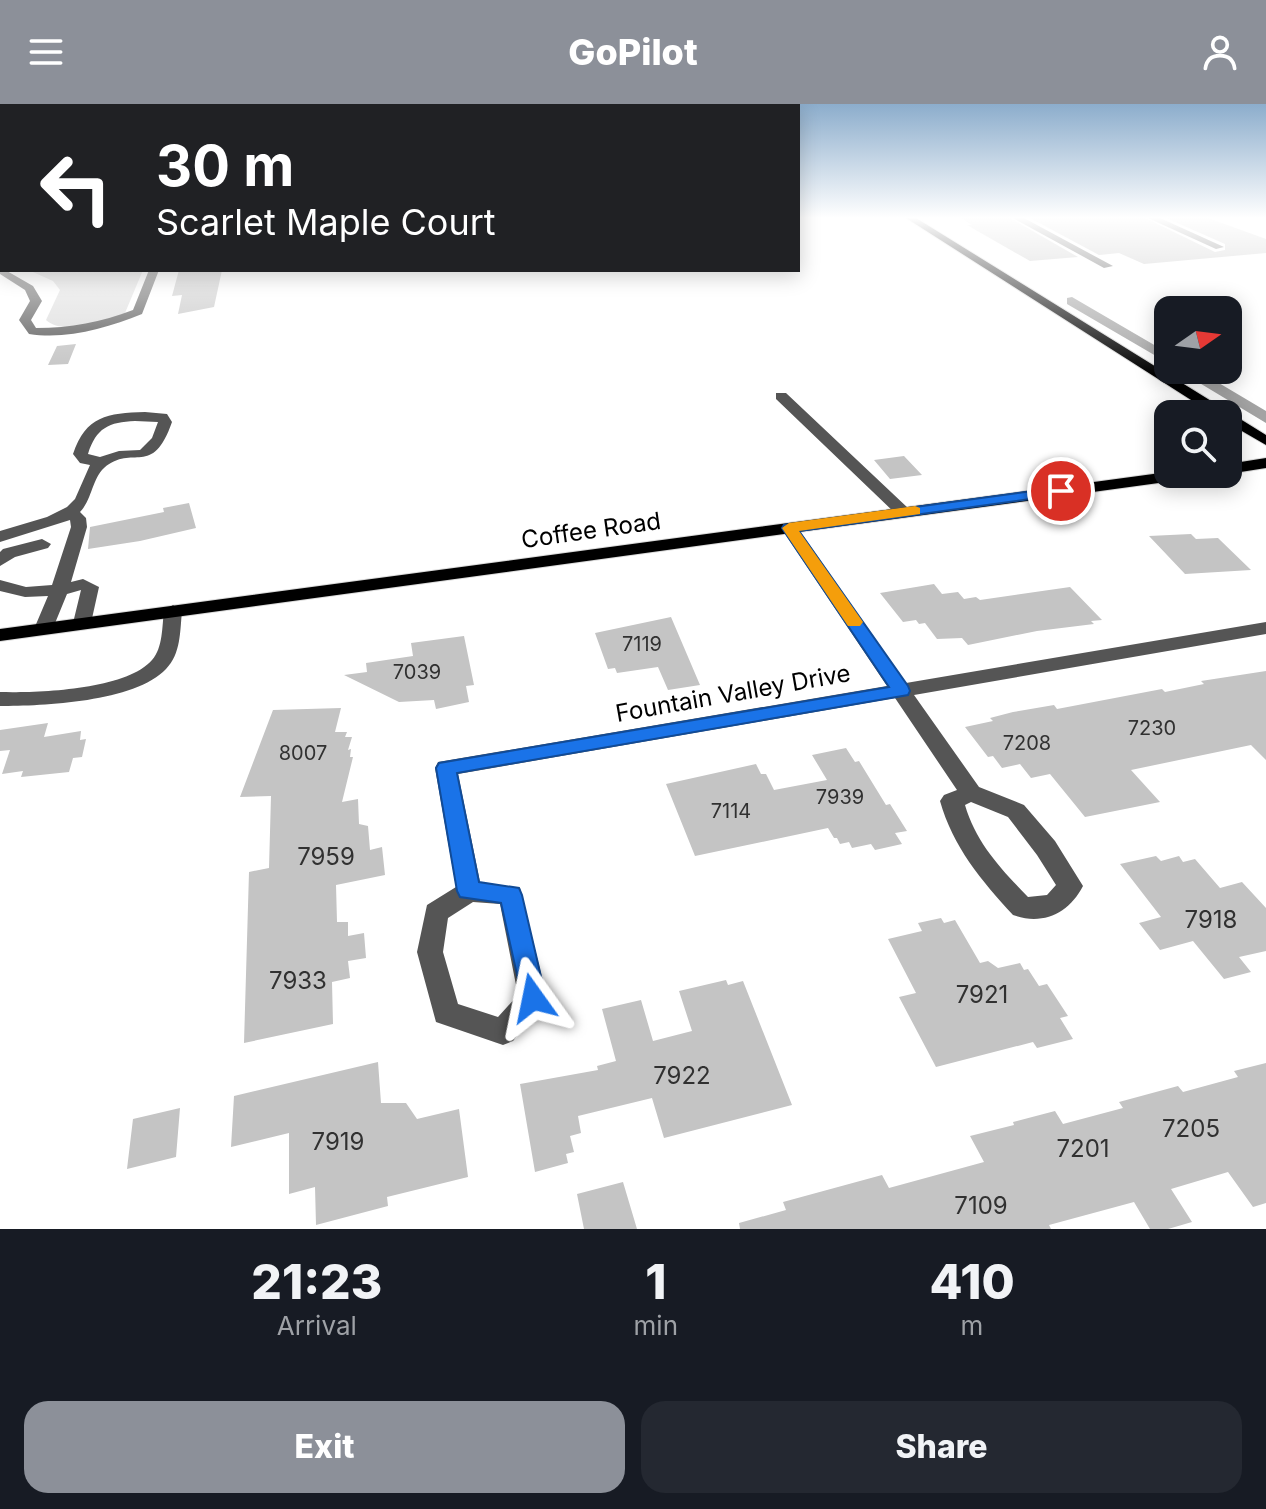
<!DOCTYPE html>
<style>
body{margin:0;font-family:Inter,sans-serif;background:#242831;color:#f1f3f6;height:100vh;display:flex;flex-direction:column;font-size:30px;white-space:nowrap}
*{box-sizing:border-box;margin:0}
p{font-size:26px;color:#9ea1a6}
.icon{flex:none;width:44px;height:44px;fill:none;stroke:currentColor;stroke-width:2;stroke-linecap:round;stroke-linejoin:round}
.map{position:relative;height:1125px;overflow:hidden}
.details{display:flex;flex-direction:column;background:#171b24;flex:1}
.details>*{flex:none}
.banner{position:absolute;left:0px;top:0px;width:800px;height:168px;box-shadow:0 4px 20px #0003;background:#202124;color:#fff;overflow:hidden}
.needle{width:52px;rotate:76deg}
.fabs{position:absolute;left:1154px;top:192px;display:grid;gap:16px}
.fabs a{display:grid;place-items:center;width:88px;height:88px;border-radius:16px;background:#171b24;box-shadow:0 4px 20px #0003;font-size:40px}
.pin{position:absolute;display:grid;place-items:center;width:68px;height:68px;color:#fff;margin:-34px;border:4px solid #fff;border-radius:50%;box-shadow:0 2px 8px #0007}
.me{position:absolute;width:88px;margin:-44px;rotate:348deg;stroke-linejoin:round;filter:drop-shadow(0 0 6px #0008)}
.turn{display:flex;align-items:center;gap:28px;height:168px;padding:0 24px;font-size:36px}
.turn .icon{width:104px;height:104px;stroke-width:2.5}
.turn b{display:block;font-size:56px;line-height:68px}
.eta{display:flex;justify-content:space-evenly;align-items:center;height:136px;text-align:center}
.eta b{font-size:48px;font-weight:800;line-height:56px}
.action{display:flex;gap:16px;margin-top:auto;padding:16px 24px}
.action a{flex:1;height:92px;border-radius:24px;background:#8c9099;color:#fff;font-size:32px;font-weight:800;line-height:92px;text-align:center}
.action a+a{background:#242831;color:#f1f3f6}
header{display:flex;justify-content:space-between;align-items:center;height:104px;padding:0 24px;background:#8c9099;color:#fff;font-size:36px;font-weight:800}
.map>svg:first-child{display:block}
</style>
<header><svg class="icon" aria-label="menu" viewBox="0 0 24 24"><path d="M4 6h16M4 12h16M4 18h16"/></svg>GoPilot<svg class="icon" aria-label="person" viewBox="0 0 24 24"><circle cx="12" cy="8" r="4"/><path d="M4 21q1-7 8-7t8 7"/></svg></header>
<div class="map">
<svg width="1266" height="1125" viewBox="0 0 1266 1125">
<rect width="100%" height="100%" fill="#fff"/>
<path fill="#dcdcdc" d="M34,166H143L125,209L118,214C98,218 62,231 46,216L60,186L53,177L33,168Z"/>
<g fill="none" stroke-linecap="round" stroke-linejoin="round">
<path fill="#a3a3a3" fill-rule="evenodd" d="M1072,193L1168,249V259L1067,200V194Z
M1178,266H1197L1266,307V319Z"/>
</g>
<path fill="#c4c4c4" d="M961,114H1010L1078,153L1030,157L967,121H972Z
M1030,114H1145L1215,148L1225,146V140L1166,114H1208L1266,135V149L1144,160L1119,149L1099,151Z
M179,166H222L214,203L178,210L182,191L172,192Z
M76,240L68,260L48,261L57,242Z
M904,352L922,371L890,375L874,356Z
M189,399L196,424L140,437L88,445L90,423L164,408L163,404Z
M1191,430L1196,435L1218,434L1251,466L1185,470L1149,432Z
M934,480L942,490L958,488L964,495L976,493L980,496L1070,483L1102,516L1091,517L1094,520L1037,527L968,541L962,534L937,535L925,519L919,520L916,516L903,518L880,489Z
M671,513L700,581L668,586L658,563L617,569L615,564L608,565L595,529Z
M464,532L474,581L466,582L469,598L436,605L434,596L399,598L344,571L367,568L366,559L413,552L411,539Z
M1266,567V656L1251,641L1131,666L1160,698L1085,713L1050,670L1031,674L1020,660L1002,664L993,652L988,653L965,623L993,617L990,614L1013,608L1054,601L1057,605L1162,585L1165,588L1204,580L1201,577Z
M341,604L335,628H347L345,633H352L348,646L351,645L350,653H353L342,698L358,695L359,720L368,722L370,746L382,743L385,771L336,781L337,818H348V832L364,829L366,854L348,857L350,874L332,878L333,920L244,939L249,768L269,764L271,692L240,693L273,606Z
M48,619L44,633L81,627L80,636L86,635L82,653L73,654L69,668L21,673L23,667L2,670L10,646L0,647V626Z
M846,644L855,658L859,657L886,701L890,700L907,727L895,729L902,740L875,746L871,740L852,744L849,738L840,740L837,734H834L828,724L695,752L666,680L756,660L761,670H766L774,686L827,676L812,651Z
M1156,752L1161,757L1179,752L1183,758L1195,755L1220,784L1242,778L1266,804V847L1239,853L1251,868L1224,875L1193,837L1160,846L1139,819L1161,813L1120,760Z
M941,814L944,819L955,816L980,859L988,857L998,864L1020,859L1024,866L1028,865L1039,882L1047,880L1068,912L1060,914L1073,935L1037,944L1033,938L936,963L899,893L916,889L888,835L922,827L918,819Z
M726,876L728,881L743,877L792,1001L664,1034L652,994L578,1012L581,1029L570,1032L574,1048L566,1050L568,1059L535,1068L520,980L598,966L597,962L616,957L602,905L641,896L653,937L692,927L679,887Z
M378,958L381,999H406L417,1015L459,1005L468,1073L387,1093L388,1102L316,1121L315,1083L289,1090V1029L231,1043L234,992Z
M1266,959V1099L1253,1103L1228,1068L1171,1085L1192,1118L1168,1125H1150L1134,1098L1049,1121L1051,1125H740L739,1119L786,1106L783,1098L882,1071L889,1084L984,1058L970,1032L1014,1021L1013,1018L1055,1007L1063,1020L1123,1004L1119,998L1178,982L1183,988L1238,973L1234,967Z
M180,1004L176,1053L127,1065L133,1015Z
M623,1078L637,1125H584L577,1090Z"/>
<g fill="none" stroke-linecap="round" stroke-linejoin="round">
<defs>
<path id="major" d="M906,114H916L1266,331V341L1228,319V310H1213Z
M1266,354V364L1228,370V360Z
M1168,368L1196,370L1188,375L0,537V525Z"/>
</defs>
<use href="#major" stroke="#dbdbdb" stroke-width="2"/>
<path fill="#555" fill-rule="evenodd" d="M1013,114H1024L1113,162L1104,164Z
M1148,114H1160L1224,143L1216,145Z
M0,163L33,182L42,197L31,216L36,224C71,224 101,218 133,206L149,166H159L142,210C107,224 67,236 29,230L19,216L30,197L25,186L0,170Z
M776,289H786L909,405V411H897L776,295Z
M145,308L167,310L172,318C152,375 133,339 104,364C92,375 92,396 80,408L86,414L87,423L71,478L83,475L99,483L91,519L82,525L73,519L81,486L67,490L51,529H37L34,525L48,492L25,493L0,487V476L26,483L52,481L71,423L70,416L0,438V427L47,413L67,403L75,395L90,361L80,359L73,350C86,312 107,309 145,308ZM135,317L158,318L152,334L140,346L119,347L100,353L88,350C96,324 109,318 135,317Z
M789,419L795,420L906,579L1266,518V530L914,591L979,683L1024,701L1055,737L1083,782C1069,809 1043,822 1013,811C981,776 953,743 940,697L944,691L957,686L895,594L458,670L480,778L520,784L547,894L513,937L503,941L436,918L417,848L427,801L456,783L435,664L438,658L887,582L781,424ZM971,698L1008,713L1037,751L1056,781L1047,791L1028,793C1001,765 976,739 965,701ZM473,798L500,800L518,891L498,913L458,900L443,848L448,814Z
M42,435L51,440L48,444L15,453L0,462V448L3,445Z
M173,501L182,507C180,527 181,550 166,565C135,598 43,602 0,602V588C38,589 126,586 152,556C163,544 162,522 164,507Z"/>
<use href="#major" fill="#000" fill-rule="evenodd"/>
</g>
<linearGradient id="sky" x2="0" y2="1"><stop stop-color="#8cadcc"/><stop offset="0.42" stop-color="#fff"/><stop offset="1" stop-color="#fff" stop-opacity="0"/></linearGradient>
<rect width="1266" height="271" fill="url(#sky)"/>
<path fill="#1a73e8" stroke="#114b97" stroke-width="2" d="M1061,383L1066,384V390L799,427L908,582L910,587L908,591L457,669L479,778L519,784L522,791L546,894L542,902L533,906L524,902L501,799L460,793L457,787L436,664L439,659L889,583L782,424L784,421Z"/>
<path fill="#f59e0b" d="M915,402L920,404V410L799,427L863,518L860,522H848L782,424L789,419Z"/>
<g text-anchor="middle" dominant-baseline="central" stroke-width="6" stroke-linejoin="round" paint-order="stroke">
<g font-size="20" fill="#313131">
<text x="642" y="540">7119</text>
<text x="417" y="568">7039</text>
<text x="1152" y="624">7230</text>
<text x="1027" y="639">7208</text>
<text x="303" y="649">8007</text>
<text x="840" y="693">7939</text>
<text x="731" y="707">7114</text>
</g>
<g font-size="24" fill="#000" stroke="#fff">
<text transform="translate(591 426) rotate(-8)">Coffee Road</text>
<text transform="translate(733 589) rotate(-10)">Fountain Valley Drive</text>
</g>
<g font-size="24" fill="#313131">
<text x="326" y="752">7959</text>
<text x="1211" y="815">7918</text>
<text x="298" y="876">7933</text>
<text x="982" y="890">7921</text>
<text x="682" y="971">7922</text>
<text x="1191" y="1024">7205</text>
<text x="338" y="1037">7919</text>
<text x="1083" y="1044">7201</text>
<text x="981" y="1101">7109</text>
</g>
</g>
</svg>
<div class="fabs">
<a><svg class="needle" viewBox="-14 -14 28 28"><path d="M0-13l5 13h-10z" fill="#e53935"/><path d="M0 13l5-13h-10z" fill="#9ea1a6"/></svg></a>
<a><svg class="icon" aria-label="search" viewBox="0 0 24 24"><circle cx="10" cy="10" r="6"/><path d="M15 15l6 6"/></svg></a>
</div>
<div class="pin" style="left:1061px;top:387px;background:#d93025"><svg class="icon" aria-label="arrive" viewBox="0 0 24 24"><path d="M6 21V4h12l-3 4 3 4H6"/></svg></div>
<svg class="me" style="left:533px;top:894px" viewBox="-20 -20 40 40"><path d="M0-17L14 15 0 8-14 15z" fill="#1a73e8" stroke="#fff" stroke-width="4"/></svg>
<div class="banner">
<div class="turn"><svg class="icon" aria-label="left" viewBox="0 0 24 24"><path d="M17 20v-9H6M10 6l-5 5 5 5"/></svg><div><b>30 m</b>Scarlet Maple Court</div></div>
</div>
</div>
<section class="details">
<div class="eta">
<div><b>21:23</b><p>Arrival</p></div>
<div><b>1</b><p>min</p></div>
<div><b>410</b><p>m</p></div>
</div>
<div class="action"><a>Exit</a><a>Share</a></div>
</section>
